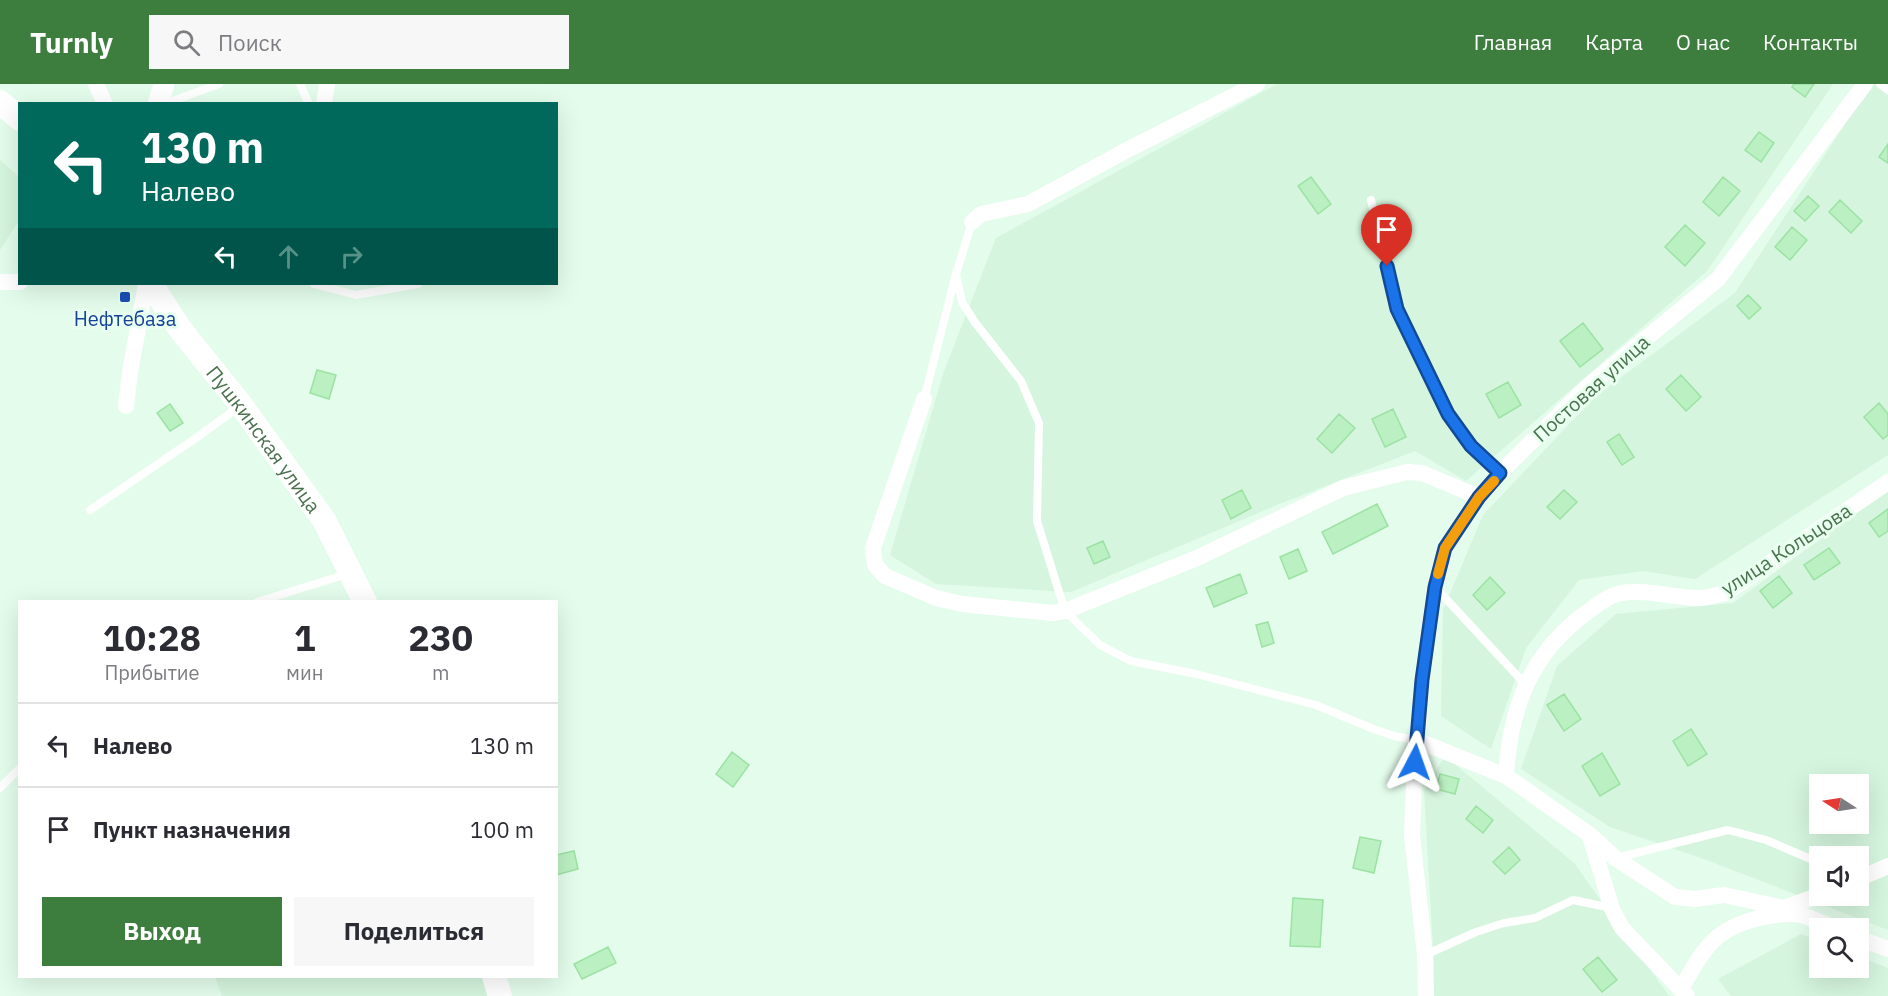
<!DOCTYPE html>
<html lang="ru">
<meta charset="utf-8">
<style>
body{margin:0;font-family:"IBM Plex Sans",sans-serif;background:#f7f7f7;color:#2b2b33;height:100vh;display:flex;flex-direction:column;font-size:22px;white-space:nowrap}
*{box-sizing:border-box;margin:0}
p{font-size:20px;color:#7c7c81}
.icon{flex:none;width:33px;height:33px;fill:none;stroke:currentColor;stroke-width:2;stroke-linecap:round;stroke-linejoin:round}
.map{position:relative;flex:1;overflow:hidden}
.details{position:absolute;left:18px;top:516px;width:540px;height:378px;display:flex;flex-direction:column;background:#fff;border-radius:0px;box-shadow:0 6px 24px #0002}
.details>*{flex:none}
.hud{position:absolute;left:18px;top:18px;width:540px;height:183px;border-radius:0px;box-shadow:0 6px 24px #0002;background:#00695c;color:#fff;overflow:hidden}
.needle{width:39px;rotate:282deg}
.tools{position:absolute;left:1809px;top:690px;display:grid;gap:12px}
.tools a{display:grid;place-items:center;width:60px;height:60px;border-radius:0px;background:#fff;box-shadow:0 6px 24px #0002;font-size:30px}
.pin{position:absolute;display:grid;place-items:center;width:51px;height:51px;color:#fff;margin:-62px -26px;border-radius:50% 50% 50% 0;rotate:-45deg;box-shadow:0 0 6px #0007}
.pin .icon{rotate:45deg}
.me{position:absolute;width:66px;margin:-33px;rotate:4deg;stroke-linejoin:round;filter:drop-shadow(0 0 4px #0008)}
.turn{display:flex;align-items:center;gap:21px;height:126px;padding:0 24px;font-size:27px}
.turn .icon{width:78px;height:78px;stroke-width:2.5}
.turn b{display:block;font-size:42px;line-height:51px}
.lanes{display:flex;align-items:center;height:57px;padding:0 24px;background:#0003;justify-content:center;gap:30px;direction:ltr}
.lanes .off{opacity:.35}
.eta{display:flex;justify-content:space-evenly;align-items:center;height:102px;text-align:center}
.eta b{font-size:36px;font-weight:700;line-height:42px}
.primary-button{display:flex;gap:12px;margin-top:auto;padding:12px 24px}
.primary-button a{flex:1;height:69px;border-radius:0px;background:#3d7e3e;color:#fff;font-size:24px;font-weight:700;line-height:69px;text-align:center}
.primary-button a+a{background:#f7f7f7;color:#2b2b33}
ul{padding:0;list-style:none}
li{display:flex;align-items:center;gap:18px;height:84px;padding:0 24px;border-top:2px solid #e1e1e2}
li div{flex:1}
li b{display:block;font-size:22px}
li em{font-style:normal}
header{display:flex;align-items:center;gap:36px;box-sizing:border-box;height:84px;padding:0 30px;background:#3d7e3e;color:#fff}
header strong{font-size:28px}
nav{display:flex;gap:33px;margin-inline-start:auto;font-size:21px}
.search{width:420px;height:54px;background:#f7f7f7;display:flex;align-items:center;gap:15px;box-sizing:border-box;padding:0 21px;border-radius:0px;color:#7c7c81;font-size:22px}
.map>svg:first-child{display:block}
</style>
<header>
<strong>Turnly</strong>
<div class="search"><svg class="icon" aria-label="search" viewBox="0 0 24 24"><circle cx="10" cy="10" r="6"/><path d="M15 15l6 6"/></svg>Поиск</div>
<nav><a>Главная</a><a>Карта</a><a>О нас</a><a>Контакты</a></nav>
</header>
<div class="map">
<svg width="1888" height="912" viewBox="0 0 1888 912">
<rect width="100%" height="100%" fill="#e3fceb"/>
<path fill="#d5f5de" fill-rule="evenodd" d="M1277,0H1833L1708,186L1466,397L1415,367L1277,421L1071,508L936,500L890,471L943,290L996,154Z
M1871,0H1888V371L1695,495L1643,487L1579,496L1526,564L1491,665L1441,632L1443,526L1483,431L1596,312L1735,209Z
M0,76L19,93L20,135L0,166Z
M1888,406V846L1704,775L1610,743L1521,685L1557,582L1616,530L1733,519ZM1820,700H1858V740H1820ZM1820,772H1858V812H1820Z
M1445,672L1574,779L1669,912H1432L1434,882L1424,706Z
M1801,850L1819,857L1820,884H1858L1859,873L1888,884V912H1731L1718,895Z
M215,893H494L501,912H222Z"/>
<path fill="#bbf0c2" stroke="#9ce2a3" stroke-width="1.5" d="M1794,0H1814L1805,13L1792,3Z
M1759,48L1774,59L1761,78L1745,66Z
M1888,60V79L1879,73Z
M1311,93L1331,120L1318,130L1298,102Z
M1723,93L1740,107L1719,132L1703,118Z
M1808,112L1819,122L1805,137L1794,127Z
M1840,116L1862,137L1851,149L1829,128Z
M1685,141L1705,159L1685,182L1665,163Z
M1792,143L1807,156L1790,176L1775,163Z
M1748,211L1761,224L1749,235L1737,222Z
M1583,239L1603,265L1580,283L1560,257Z
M317,286L336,291L329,315L310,309Z
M1681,291L1701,313L1686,327L1666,305Z
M1508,298L1521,321L1499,334L1486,310Z
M1879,319L1888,330V351L1883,355L1864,333Z
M170,320L183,339L170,347L157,329Z
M1393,325L1406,353L1385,363L1372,335Z
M1339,330L1355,344L1332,369L1317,355Z
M1619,350L1634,373L1622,381L1607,358Z
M1242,406L1251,424L1231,435L1222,416Z
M1564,406L1577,418L1560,435L1547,423Z
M1377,420L1388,442L1333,470L1322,448Z
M1888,425V447L1879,453L1869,439Z
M1103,457L1110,473L1094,480L1087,464Z
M1829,464L1840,479L1814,496L1804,481Z
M1298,465L1307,487L1289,495L1280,473Z
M1240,490L1247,509L1214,523L1206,504Z
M1779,492L1792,509L1773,524L1760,507Z
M1490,493L1505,509L1487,526L1473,511Z
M1268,538L1274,559L1262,563L1256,541Z
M1564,610L1581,635L1564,647L1547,621Z
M1691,645L1707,670L1688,682L1673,657Z
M732,668L749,681L733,703L716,690Z
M1602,669L1620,700L1600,712L1582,682Z
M1440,690L1459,695L1455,710L1436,705Z
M1476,722L1493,736L1483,749L1466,735Z
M1360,753L1381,757L1374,789L1353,784Z
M1509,763L1520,776L1505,790L1493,778Z
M574,767L578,785L556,791V771Z
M1293,814L1323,816L1320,863L1290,862Z
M608,863L616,879L582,895L574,880Z
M1598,873L1617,896L1602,908L1583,885Z"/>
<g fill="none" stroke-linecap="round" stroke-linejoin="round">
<path stroke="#fff" stroke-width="8" d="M300,0L309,20
M1880,0L1888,6
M164,20L219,0
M1371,116L1397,225L1448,330L1471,362L1500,389
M956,190L962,218L974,237L1021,297L1039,339L1037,437L1065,527L1100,561L1131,577L1196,590L1316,621L1371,644L1394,652L1416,656
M314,200L356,211L418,200
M924,315L956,190L972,138
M90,426L196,354L240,322
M1435,503L1525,600
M257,518L347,490
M0,704L20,684
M1616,774L1728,746L1766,756L1820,779
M1425,871L1476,848L1504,839L1535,834L1573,816L1612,824"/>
<path stroke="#fff" stroke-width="16" d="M96,0L105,20
M324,20L327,0
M972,138L981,130L1028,120L1125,67L1257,0
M0,198H20
M924,315L873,464L875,481L885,492L936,514L962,520L1052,529L1065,527L1197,474L1343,404L1407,388L1422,389L1479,413
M126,322L130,288L146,200
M1416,656L1506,692L1590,751L1615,774L1675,813L1695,815L1724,811L1784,824L1800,831
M1506,692C1510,625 1530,570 1586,529C1597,521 1607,512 1621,509C1648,505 1673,514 1699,514C1708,514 1718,510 1726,509L1888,398
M1590,752L1612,825L1622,844L1687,912
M1858,795L1888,782
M1784,824L1820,811
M1858,854L1888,865
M1681,905C1704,864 1715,843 1764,833C1776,831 1789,828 1801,831C1812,834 1824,840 1835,844
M1426,912L1425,871L1412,751L1414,700L1422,596L1435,503L1445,464L1479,413L1500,389L1587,303L1718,195L1865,0"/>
<path stroke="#fff" stroke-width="21" d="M158,20L164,0"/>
<g stroke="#fff" stroke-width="24">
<path d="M0,18L20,35"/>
<path id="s1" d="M151,200L180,245L241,321L324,436L365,518"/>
<path d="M494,892L500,912"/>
</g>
</g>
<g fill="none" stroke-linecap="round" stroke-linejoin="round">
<defs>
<path id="route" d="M1387,182L1397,225L1448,330L1471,362L1500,389L1479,413L1445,464L1435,503L1422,596L1415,678"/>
</defs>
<use href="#route" stroke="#114b97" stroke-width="15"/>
<use href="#route" stroke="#1a73e8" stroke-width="10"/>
<path stroke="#f59e0b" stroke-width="10" d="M1438,490L1445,464L1479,413L1494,397"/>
</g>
<rect fill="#1a4fb4" stroke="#e9fff0" stroke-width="2" x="119" y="207" width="12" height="12" rx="3"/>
<g text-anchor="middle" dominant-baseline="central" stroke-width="6" stroke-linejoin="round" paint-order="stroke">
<g font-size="20" fill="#164399" stroke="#e9fff0">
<text x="125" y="234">Нефтебаза</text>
</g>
<g font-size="20" fill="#4a734d" stroke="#e9fff0">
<text transform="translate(1591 304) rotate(-42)">Постовая улица</text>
<text stroke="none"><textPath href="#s1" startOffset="192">Пушкинская улица</textPath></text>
<text transform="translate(1786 465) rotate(-33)">улица Кольцова</text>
</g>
</g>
</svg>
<div class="tools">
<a><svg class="needle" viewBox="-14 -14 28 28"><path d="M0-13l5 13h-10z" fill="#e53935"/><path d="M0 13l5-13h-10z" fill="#7c7c81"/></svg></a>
<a><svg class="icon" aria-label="sound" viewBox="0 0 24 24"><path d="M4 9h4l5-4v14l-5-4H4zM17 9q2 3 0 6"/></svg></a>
<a><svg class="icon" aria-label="search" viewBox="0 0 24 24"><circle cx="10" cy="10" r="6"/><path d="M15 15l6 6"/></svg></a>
</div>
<div class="pin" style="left:1387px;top:182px;background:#d93025"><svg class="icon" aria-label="arrive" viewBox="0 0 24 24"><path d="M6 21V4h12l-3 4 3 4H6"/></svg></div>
<svg class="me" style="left:1415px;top:678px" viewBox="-20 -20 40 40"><path d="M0-17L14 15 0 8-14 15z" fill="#1a73e8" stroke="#fff" stroke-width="4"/></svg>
<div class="hud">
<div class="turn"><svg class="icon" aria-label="left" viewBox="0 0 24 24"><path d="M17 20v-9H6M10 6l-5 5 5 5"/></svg><div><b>130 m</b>Налево</div></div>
<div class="lanes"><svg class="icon" aria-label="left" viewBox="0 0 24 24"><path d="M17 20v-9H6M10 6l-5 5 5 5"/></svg><svg class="icon off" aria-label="ahead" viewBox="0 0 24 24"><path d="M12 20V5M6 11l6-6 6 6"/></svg><svg class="icon off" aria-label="right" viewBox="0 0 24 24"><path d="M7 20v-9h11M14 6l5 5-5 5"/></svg></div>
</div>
<section class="details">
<div class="eta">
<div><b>10:28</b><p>Прибытие</p></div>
<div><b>1</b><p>мин</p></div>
<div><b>230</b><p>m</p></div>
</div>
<ul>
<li><svg class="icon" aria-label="left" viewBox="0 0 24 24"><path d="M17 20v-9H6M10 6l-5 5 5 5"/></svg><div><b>Налево</b></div><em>130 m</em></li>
<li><svg class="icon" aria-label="arrive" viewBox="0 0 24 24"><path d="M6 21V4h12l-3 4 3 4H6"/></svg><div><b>Пункт назначения</b></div><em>100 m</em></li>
</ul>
<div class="primary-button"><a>Выход</a><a>Поделиться</a></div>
</section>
</div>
